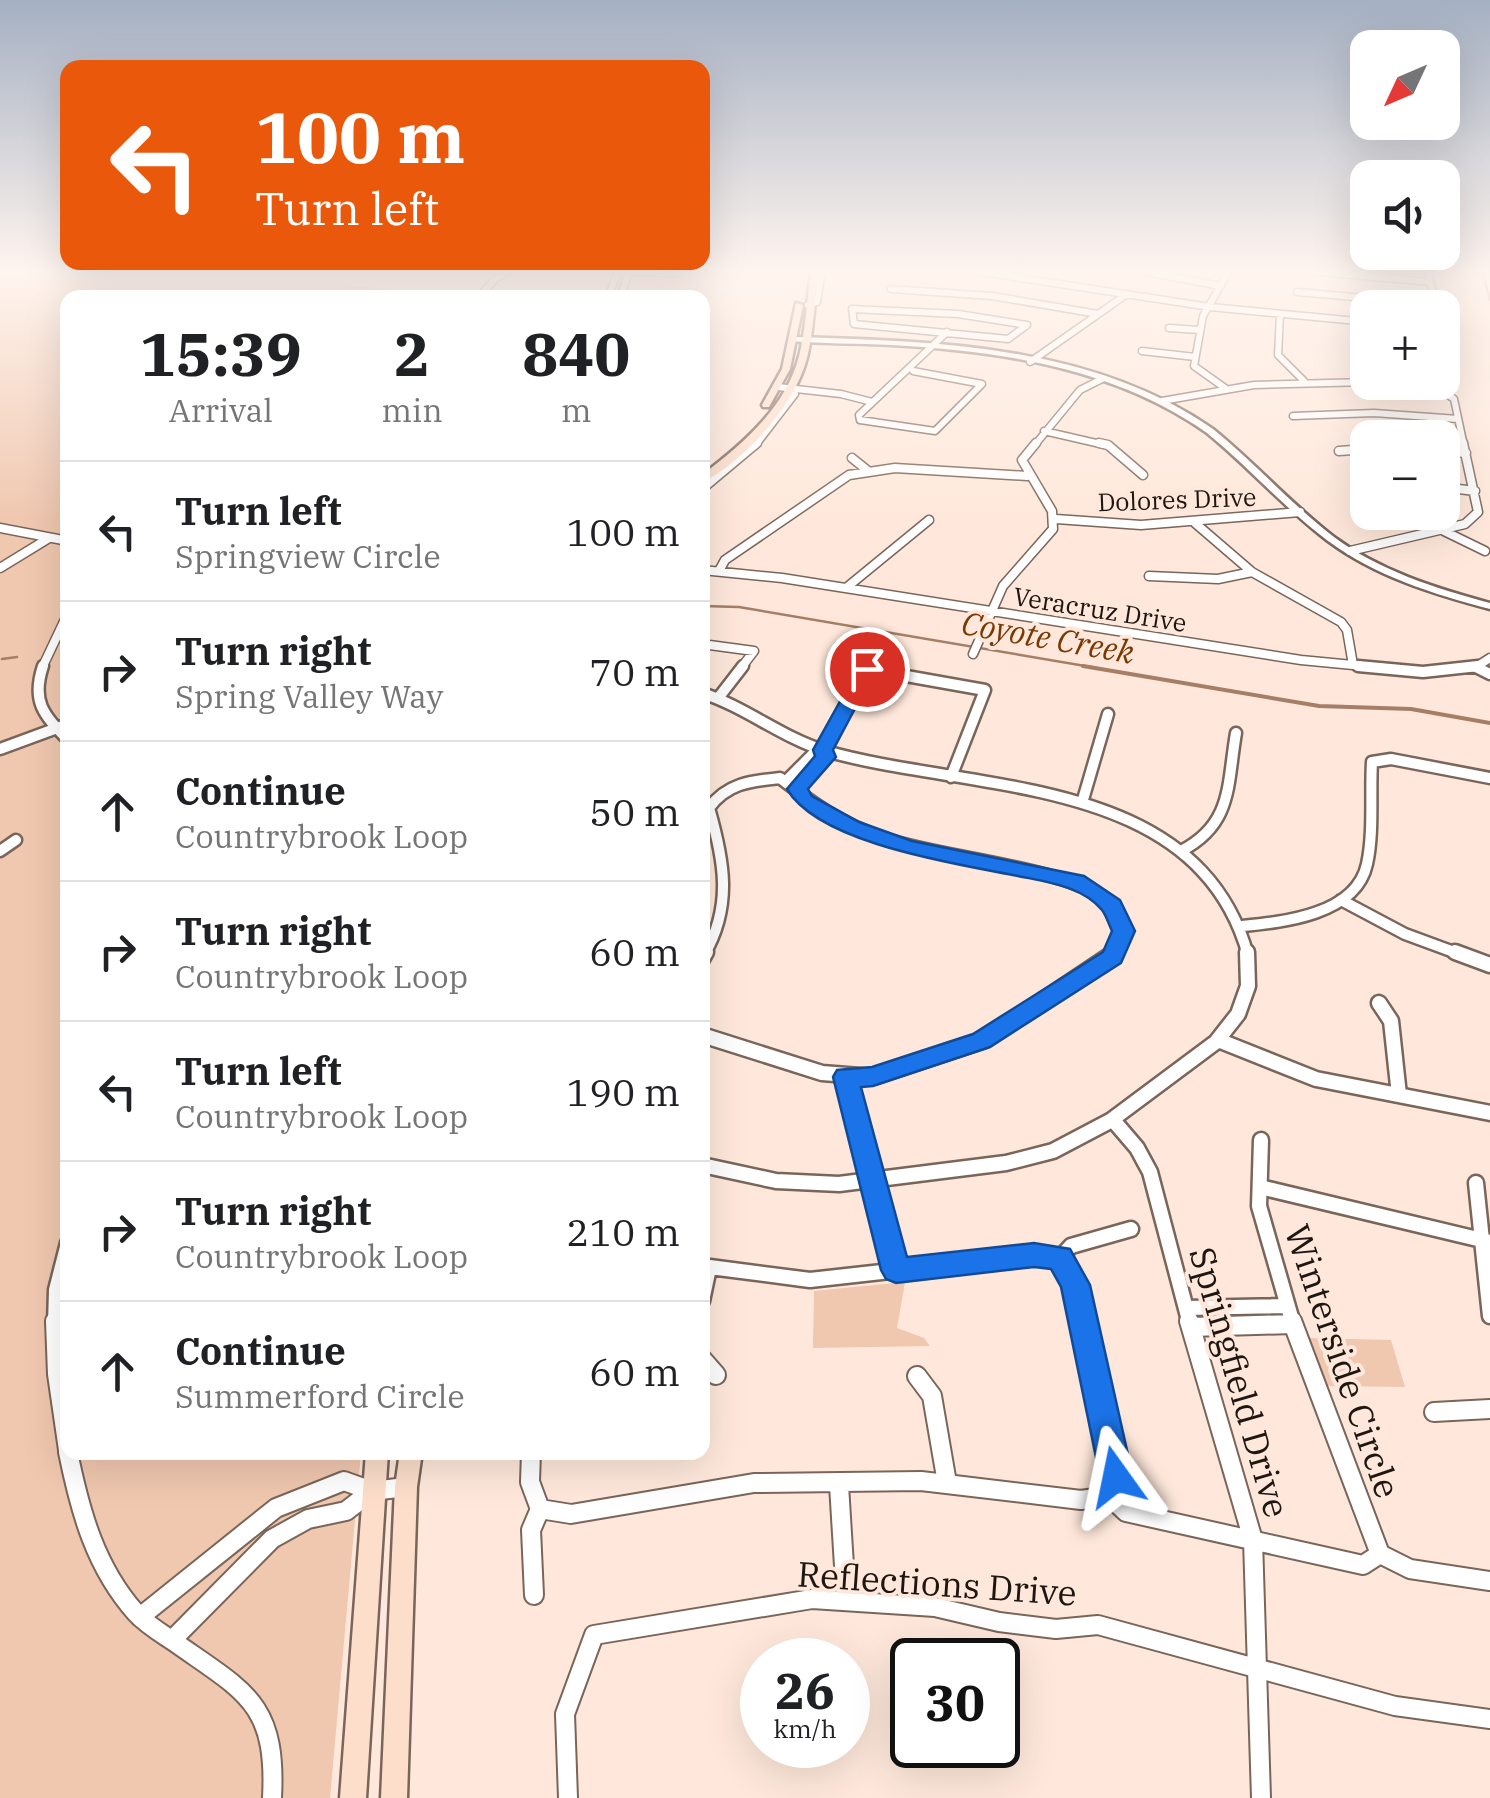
<!DOCTYPE html>
<meta charset="utf-8">
<style>
body{margin:0;font-family:"IBM Plex Serif",serif;background:#f2f2f2;color:#202124;height:100vh;display:flex;flex-direction:column;font-size:38px;white-space:nowrap}
*{box-sizing:border-box;margin:0}
p{font-size:32px;color:#757577}
.icon{flex:none;width:55px;height:55px;fill:none;stroke:currentColor;stroke-width:2;stroke-linecap:round;stroke-linejoin:round}
.map{position:relative;flex:1;overflow:hidden}
.panel{position:absolute;left:60px;top:290px;width:650px;height:1170px;display:flex;flex-direction:column;background:#fff;border-radius:20px;box-shadow:0 10px 40px #0002}
.panel>*{flex:none}
.hud{position:absolute;left:60px;top:60px;width:650px;height:210px;border-radius:20px;box-shadow:0 10px 40px #0002;background:#ea580c;color:#fff;overflow:hidden}
.needle{width:65px;rotate:226deg}
.controls{position:absolute;left:1350px;top:30px;display:grid;gap:20px}
.controls a{display:grid;place-items:center;width:110px;height:110px;border-radius:20px;background:#fff;box-shadow:0 10px 40px #0002;font-size:50px}
.speed{position:absolute;left:740px;top:1638px;display:flex;gap:20px;font-size:50px;font-weight:700;text-align:center}
.speed>*{display:grid;place-content:center;width:130px;height:130px;border-radius:50%;background:#fff;box-shadow:0 10px 40px #0002;line-height:1}
.speed small{font-size:25px;font-weight:400}
.speed .limit{border:5px solid #111;border-radius:15px;background:#fff;color:#111}
.pin{position:absolute;display:grid;place-items:center;width:85px;height:85px;color:#fff;margin:-42px;border:5px solid #fff;border-radius:50%;box-shadow:0 2px 10px #0007}
.me{position:absolute;width:110px;margin:-55px;rotate:348deg;stroke-linejoin:round;filter:drop-shadow(0 0 8px #0008)}
.turn{display:flex;align-items:center;gap:35px;height:210px;padding:0 30px;font-size:45px}
.turn .icon{width:130px;height:130px;stroke-width:2.5}
.turn b{display:block;font-size:70px;line-height:85px}
.eta{display:flex;justify-content:space-evenly;align-items:center;height:170px;text-align:center}
.eta b{font-size:60px;font-weight:800;line-height:70px}
ul{padding:0;list-style:none}
li{display:flex;align-items:center;gap:30px;height:140px;padding:0 30px;border-top:2px solid #e0e0e0}
li div{flex:1}
li b{display:block;font-size:38px}
li em{font-style:normal}
.map>svg:first-child{display:block}
</style>
<div class="map">
<svg width="1490" height="1798" viewBox="0 0 1490 1798">
<rect width="100%" height="100%" fill="#ffe8db"/>
<path fill="#f0c7af" d="M0,271H338L346,285L400,290L406,297L68,298V1452L361,1453L330,1798H0Z
M905,1282L897,1328L924,1338L930,1346L813,1348L814,1291Z
M1310,1338L1391,1340L1405,1387L1327,1386Z"/>
<g fill="none" stroke-linecap="round" stroke-linejoin="round">
<path stroke="#a67e66" stroke-width="2.5" d="M1482,271L1490,300
M702,606L739,607L1097,668
M2,659L17,657"/>
<path stroke="#a67e66" stroke-width="4" d="M1083,666L1319,706L1411,709L1490,723"/>
<defs>
<path id="minor-far4" d="M975,271L1210,307L1368,322
M1141,271L1221,286
M1309,271L1430,282
M1428,271L1436,308
M618,272L681,273
M891,289L992,296L1098,314
M1297,292L1435,304
M478,298L496,278L511,271
M608,298L618,271
M620,298L629,271
M808,305L817,302L822,271
M852,309L958,314L1027,325L1008,339L854,324Z
M1280,315L1278,355L1304,381
M1358,321L1361,352
M1169,328L1199,330
M1442,342L1447,366L1442,374
M1142,351L1195,357
M1030,362L1127,294
M913,371L982,384L935,431L860,420L859,415L947,332
M1390,382H1411
M1430,382L1454,399L1464,446
M778,387L841,394L872,402
M1225,388L1194,366L1203,316L1229,271
M1162,401L1254,385L1368,382
M1293,416L1374,413L1458,419
M1044,431L1109,446
M755,446L795,394L791,388
M1034,446L1080,390L1102,379"/>
<path id="minor-far3" d="M1099,443L1108,445L1143,475
M1339,451L1368,449
M1442,451L1466,453
M852,458L867,470
M1442,487L1475,491
M702,489L757,443
M1056,519L1141,525L1300,512
M1195,523L1252,572L1341,622L1347,630L1353,665
M0,528L68,541
M1444,531L1485,551
M1350,551L1465,524L1478,512L1463,443
M0,568L49,538
M702,570L782,578L1301,660L1384,668
M719,571L725,560L849,475L895,468L1027,476
M1149,576L1218,579L1252,572
M846,588L929,520
M702,644L754,651L741,668
M973,654L1003,586L1053,529L1052,511L1022,460L1036,443
M42,668L68,613
M1464,668L1476,667L1490,658"/>
<path id="minor-far2" d="M43,666C31,702 44,715 68,740
M1358,666L1423,672L1478,666
M1476,667L1490,674
M702,693C746,707 782,738 826,751C971,793 1197,772 1248,955
M719,697L743,666
M0,749L68,724
M786,781L813,754L823,750
M797,789L826,757L823,750L867,669L985,690L951,777
M1082,803L1108,714
M0,851L16,840
M1181,851C1233,824 1227,785 1236,733
M1341,900L1405,934L1462,955
M1242,926C1283,922 1356,915 1367,864C1374,832 1370,794 1372,762L1391,759L1490,778
M704,955C733,906 724,860 709,808C727,783 751,781 780,778C812,803 841,823 880,837C938,858 1070,867 1110,903C1116,910 1119,922 1123,931L1114,955"/>
<path id="minor-far1" d="M1455,952L1490,965
M702,959L706,952
M1379,1003L1391,1021L1399,1095
M702,1035L822,1073L873,1077L982,1041L1115,952
M1218,1040L1316,1079L1490,1113
M846,1077L896,1270
M1113,1120L1137,1148L1150,1172L1190,1324
M1261,1140L1259,1206L1293,1324
M702,1165L776,1181L839,1184L1006,1163L1053,1151L1110,1121L1216,1042L1238,1014L1248,986L1247,952
M1476,1183L1490,1316
M1260,1187L1490,1242
M1060,1258L1071,1246L1131,1229
M1060,1258L1076,1285L1084,1324
M702,1266L810,1280L1034,1255L1060,1258
M702,1301L709,1268
M1186,1308L1288,1306
M55,1324L56,1290L68,1243"/>
<path id="minor" d="M55,1321L57,1374L68,1450
M1189,1321L1253,1540L1261,1798
M1292,1321L1380,1554L1410,1569L1490,1581
M1191,1327L1293,1324
M702,1359L716,1375
M917,1376L932,1396L947,1483
M1434,1412L1490,1409
M68,1452C80,1511 95,1567 136,1613C147,1625 161,1633 173,1641C245,1692 277,1702 272,1798
M531,1452L530,1482L540,1509L571,1514L754,1483L921,1481L1081,1500L1109,1496L1116,1477L1084,1321
M839,1485L844,1566
M1109,1496L1126,1512L1363,1565L1380,1554
M534,1595L531,1530L540,1509
M140,1617L276,1508L344,1481L372,1491L406,1487
M172,1640L272,1539L308,1519L346,1511L372,1491
M568,1798L565,1714L594,1635L812,1599L935,1607L999,1622L1056,1629L1098,1625L1395,1706L1490,1719"/>
<path id="tertiary" d="M793,337C935,341 1092,345 1213,429C1255,463 1291,504 1334,537C1380,571 1435,588 1490,603V609C1433,594 1375,576 1328,541C1284,508 1249,467 1207,433C1115,368 1001,351 891,345C857,343 823,344 790,341L789,339Z"/>
<path id="secondary" d="M811,271H819C814,300 814,330 807,358C795,405 745,460 702,483V475C743,444 786,407 799,356C806,329 807,299 811,271Z
M796,303L803,305L790,369L769,407H763L762,405L782,369Z
M366,1452H388L366,1798H340Z
M400,1452H422L417,1487L407,1798H381L395,1487Z"/>
</defs>
<use href="#minor-far4" stroke="#79655a" stroke-width="9"/>
<use href="#minor-far3" stroke="#79655a" stroke-width="11"/>
<use href="#minor-far2" stroke="#79655a" stroke-width="15"/>
<use href="#minor-far1" stroke="#79655a" stroke-width="19"/>
<use href="#minor" stroke="#79655a" stroke-width="22"/>
<use href="#tertiary" stroke="#79655a" stroke-width="5"/>
<use href="#secondary" stroke="#79655a" stroke-width="5"/>
<use href="#minor-far4" stroke="#fff" stroke-width="6"/>
<use href="#minor-far3" stroke="#fff" stroke-width="8"/>
<use href="#minor-far2" stroke="#fff" stroke-width="10"/>
<use href="#minor-far1" stroke="#fff" stroke-width="14"/>
<use href="#minor" stroke="#fff" stroke-width="18"/>
<use href="#tertiary" fill="#fff" fill-rule="evenodd"/>
<use href="#secondary" fill="#fcdecb" fill-rule="evenodd"/>
</g>
<linearGradient id="sky" x2="0" y2="1"><stop stop-color="#a5b0c2"/><stop offset="0.52" stop-color="#fff5ef"/><stop offset="1" stop-color="#fff5ef" stop-opacity="0"/></linearGradient>
<rect width="1490" height="523" fill="url(#sky)"/>
<path fill="#1a73e8" stroke="#114b97" stroke-width="2.5" d="M867,663L876,669L833,750L836,757L808,789L812,796L859,822L912,841L1084,876L1120,900L1135,931L1121,963L990,1047L873,1086L861,1087L907,1257L1034,1243L1070,1249L1090,1285L1133,1477L1128,1488L1116,1493L1104,1488L1100,1477L1061,1287L1051,1269L1034,1267L896,1283L886,1279L881,1270L833,1077L837,1070L872,1067L973,1034L1103,952L1112,931C1109,925 1106,915 1102,910C1082,886 1047,882 1018,876C958,864 819,844 787,789L815,756L813,750L858,669Z"/>
<g text-anchor="middle" dominant-baseline="central" stroke-width="8" stroke-linejoin="round" paint-order="stroke">
<g font-size="25" fill="#1d1611" stroke="#ffe8db">
<text transform="translate(1177 499) rotate(-2)">Dolores Drive</text>
<text transform="translate(1100 609) rotate(9)">Veracruz Drive</text>
</g>
<g font-size="32" font-style="italic" fill="#7a3903" stroke="#ffe8db">
<text transform="translate(1048 637) rotate(10)">Coyote Creek</text>
</g>
<g font-size="35" fill="#1d1611" stroke="#ffe8db">
<text transform="translate(1343 1361) rotate(71)">Winterside Circle</text>
<text transform="translate(1240 1382) rotate(74)">Springfield Drive</text>
<text transform="translate(937 1583) rotate(4)">Reflections Drive</text>
</g>
</g>
</svg>
<div class="controls">
<a><svg class="needle" viewBox="-14 -14 28 28"><path d="M0-13l5 13h-10z" fill="#e53935"/><path d="M0 13l5-13h-10z" fill="#757577"/></svg></a>
<a><svg class="icon" aria-label="sound" viewBox="0 0 24 24"><path d="M4 9h4l5-4v14l-5-4H4zM17 9q2 3 0 6"/></svg></a>
<a>+</a>
<a>−</a>
</div>
<div class="speed"><div>26<small>km/h</small></div><div class="limit">30</div></div>
<div class="pin" style="left:867px;top:669px;background:#d93025"><svg class="icon" aria-label="arrive" viewBox="0 0 24 24"><path d="M6 21V4h12l-3 4 3 4H6"/></svg></div>
<svg class="me" style="left:1116px;top:1477px" viewBox="-20 -20 40 40"><path d="M0-17L14 15 0 8-14 15z" fill="#1a73e8" stroke="#fff" stroke-width="4"/></svg>
<div class="hud">
<div class="turn"><svg class="icon" aria-label="left" viewBox="0 0 24 24"><path d="M17 20v-9H6M10 6l-5 5 5 5"/></svg><div><b>100 m</b>Turn left</div></div>
</div>
<section class="panel">
<div class="eta">
<div><b>15:39</b><p>Arrival</p></div>
<div><b>2</b><p>min</p></div>
<div><b>840</b><p>m</p></div>
</div>
<ul>
<li><svg class="icon" aria-label="left" viewBox="0 0 24 24"><path d="M17 20v-9H6M10 6l-5 5 5 5"/></svg><div><b>Turn left</b><p>Springview Circle</p></div><em>100 m</em></li>
<li><svg class="icon" aria-label="right" viewBox="0 0 24 24"><path d="M7 20v-9h11M14 6l5 5-5 5"/></svg><div><b>Turn right</b><p>Spring Valley Way</p></div><em>70 m</em></li>
<li><svg class="icon" aria-label="ahead" viewBox="0 0 24 24"><path d="M12 20V5M6 11l6-6 6 6"/></svg><div><b>Continue</b><p>Countrybrook Loop</p></div><em>50 m</em></li>
<li><svg class="icon" aria-label="right" viewBox="0 0 24 24"><path d="M7 20v-9h11M14 6l5 5-5 5"/></svg><div><b>Turn right</b><p>Countrybrook Loop</p></div><em>60 m</em></li>
<li><svg class="icon" aria-label="left" viewBox="0 0 24 24"><path d="M17 20v-9H6M10 6l-5 5 5 5"/></svg><div><b>Turn left</b><p>Countrybrook Loop</p></div><em>190 m</em></li>
<li><svg class="icon" aria-label="right" viewBox="0 0 24 24"><path d="M7 20v-9h11M14 6l5 5-5 5"/></svg><div><b>Turn right</b><p>Countrybrook Loop</p></div><em>210 m</em></li>
<li><svg class="icon" aria-label="ahead" viewBox="0 0 24 24"><path d="M12 20V5M6 11l6-6 6 6"/></svg><div><b>Continue</b><p>Summerford Circle</p></div><em>60 m</em></li>
</ul>
</section>
</div>
